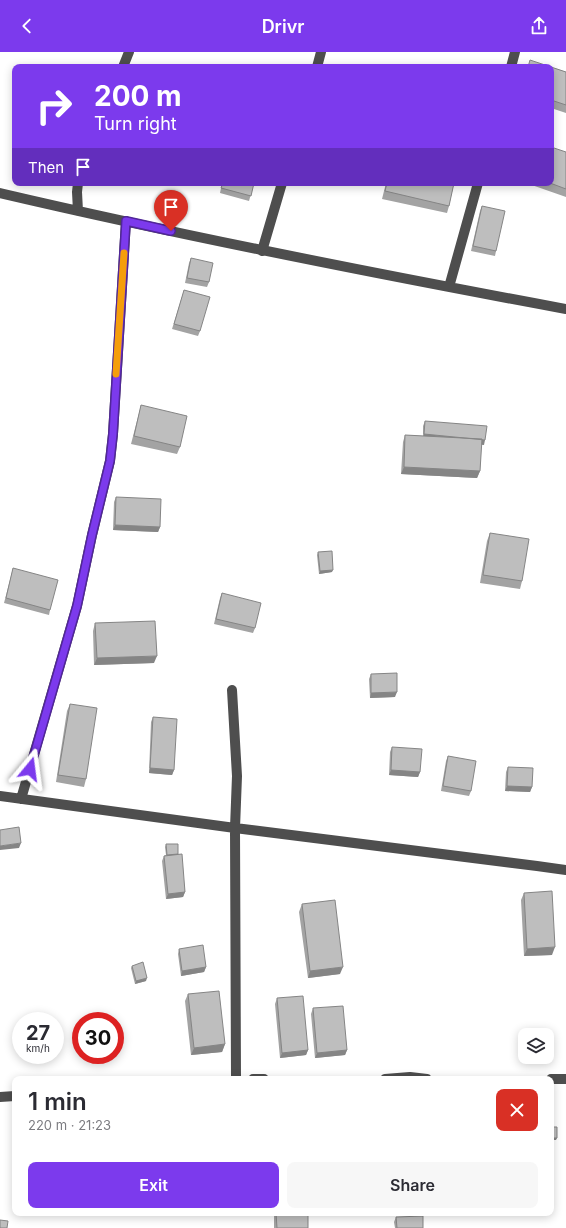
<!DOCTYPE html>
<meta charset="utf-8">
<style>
body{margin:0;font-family:Inter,sans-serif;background:#f7f7f7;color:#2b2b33;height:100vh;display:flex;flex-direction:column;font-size:15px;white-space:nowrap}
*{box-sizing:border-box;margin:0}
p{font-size:13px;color:#7c7c81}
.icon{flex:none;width:22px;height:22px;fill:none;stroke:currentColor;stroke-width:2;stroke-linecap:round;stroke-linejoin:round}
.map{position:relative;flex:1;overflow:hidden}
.drawer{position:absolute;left:12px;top:1024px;width:542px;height:140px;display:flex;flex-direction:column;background:#fff;border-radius:8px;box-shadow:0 2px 10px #0003}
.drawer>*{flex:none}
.banner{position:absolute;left:12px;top:12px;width:542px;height:122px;border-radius:8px;box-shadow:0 2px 10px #0003;background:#7c3aed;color:#fff;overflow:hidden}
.buttons{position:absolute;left:518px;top:976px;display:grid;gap:8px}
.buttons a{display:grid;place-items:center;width:36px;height:36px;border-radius:8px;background:#fff;box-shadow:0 2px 10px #0003;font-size:20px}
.speed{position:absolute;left:12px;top:960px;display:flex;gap:8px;font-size:20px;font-weight:700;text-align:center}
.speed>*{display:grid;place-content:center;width:52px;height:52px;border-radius:50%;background:#fff;box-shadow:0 2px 10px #0003;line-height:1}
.speed small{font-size:10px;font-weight:400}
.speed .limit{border:6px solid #d22;background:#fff;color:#111}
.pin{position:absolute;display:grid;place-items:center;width:34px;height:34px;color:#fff;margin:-41px -17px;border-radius:50% 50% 50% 0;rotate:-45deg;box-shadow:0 0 4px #0007}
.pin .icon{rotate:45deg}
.me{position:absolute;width:44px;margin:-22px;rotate:16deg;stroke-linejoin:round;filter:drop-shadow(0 0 3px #0008)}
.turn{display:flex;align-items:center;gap:14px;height:84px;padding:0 16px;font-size:18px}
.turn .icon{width:52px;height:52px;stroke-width:2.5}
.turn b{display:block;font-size:28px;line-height:34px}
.then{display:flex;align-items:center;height:38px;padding:0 16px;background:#0003;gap:8px;font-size:15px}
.round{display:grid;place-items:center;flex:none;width:42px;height:42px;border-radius:8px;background:#f7f7f7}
.overview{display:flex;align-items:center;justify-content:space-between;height:68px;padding:0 16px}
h1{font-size:24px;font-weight:600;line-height:30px}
.button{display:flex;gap:8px;margin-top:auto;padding:8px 16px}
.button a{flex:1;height:46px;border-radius:8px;background:#7c3aed;color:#fff;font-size:16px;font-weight:600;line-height:46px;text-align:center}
.button a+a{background:#f7f7f7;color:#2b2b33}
header{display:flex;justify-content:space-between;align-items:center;height:52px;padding:0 16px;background:#7c3aed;color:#fff;font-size:18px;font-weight:600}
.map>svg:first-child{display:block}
</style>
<header><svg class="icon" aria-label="back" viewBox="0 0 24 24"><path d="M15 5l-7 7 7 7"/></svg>Drivr<svg class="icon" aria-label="share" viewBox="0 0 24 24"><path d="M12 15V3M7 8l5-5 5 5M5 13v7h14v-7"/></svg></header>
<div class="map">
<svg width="566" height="1176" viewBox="0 0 566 1176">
<rect width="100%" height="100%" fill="#fff"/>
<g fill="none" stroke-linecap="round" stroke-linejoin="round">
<path stroke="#4e4e4e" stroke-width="10" d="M123,15L129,0
M317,15L321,0
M511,15L515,0
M0,141C188,185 377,222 566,257
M78,159L77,140L78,131
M262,199L282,131
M449,235L478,131
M232,638L237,724L235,776L236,1027
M0,744L235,776L537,814L566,818
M21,747L77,554L92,483L110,409L113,382L126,169
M253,1027H264
M385,1027L410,1025L427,1027
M551,1027H566
M0,1045L15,1044"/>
</g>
<path fill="#a3a3a3" d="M551,15L566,20V61L551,56Z
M566,100V145L526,131H551Z
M222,131H254L249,149L220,141Z
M386,131H454L449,154L447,161L382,147Z
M482,154L496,199L495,204L471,199L480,159Z
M191,206L209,230L207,235L185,231L189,211Z
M184,238L200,279L198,284L172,277Z
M141,353L180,395L177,402L131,392L139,361Z
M425,369L484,393L481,392L480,419L477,426L401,422L403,390L405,383L423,384V374Z
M116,445L160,475L158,480L113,478L114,450Z
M490,481L522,529L520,537L480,531L487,489Z
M318,500L332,520L319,522L317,503Z
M13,516L50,558L49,563L4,551Z
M222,541L255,576L253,581L214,572L220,546Z
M95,571L154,611L94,613L93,579Z
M371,622L395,645L370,646L369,627Z
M70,652L86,727L84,735L56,730L67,659Z
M153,665L174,718L172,723L149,721L151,670Z
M392,695L420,720L418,725L389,723L390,700Z
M448,704L471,739L469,744L441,739L446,709Z
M508,715L532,735L530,740L505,739L506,720Z
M166,792L178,802L185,840L183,845L166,847L162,809L164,804L166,803L165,795Z
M524,841L552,903L524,904L521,848Z
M302,852L340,922L308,926L299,860Z
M179,897L206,915L204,920L181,924L178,902Z
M132,914L146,929L135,932L131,916Z
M188,942L225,992L222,1000L191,1003L185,949Z
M277,946L308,998L306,1003L280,1006L275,952Z
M313,956L347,998L345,1003L315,1006L311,962Z
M274,1161H308V1176H274Z
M396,1165L423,1176H395L394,1170Z"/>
<path fill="#858585" d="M424,382L485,388L484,393L423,387Z
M404,415L480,419L477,426L401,422Z
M115,473L160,475L158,480L113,478Z
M333,518L332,520L319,522L320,519Z
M157,604L154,611L94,613L97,606Z
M397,640L395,645L370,646L371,641Z
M150,716L174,718L172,723L149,721Z
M391,718L420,720L418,725L389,723Z
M507,734L532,735L530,740L505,739Z
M21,791L19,796L0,798V794Z
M185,840L183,845L166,847L168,842Z
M555,895L552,903L524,904L527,897Z
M206,915L204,920L181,924L182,919Z
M343,915L340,922L308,926L310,919Z
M147,926L146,929L135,932L136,929Z
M225,992L222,1000L191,1003L194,996Z
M308,998L306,1003L280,1006L282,1001Z
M347,998L345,1003L315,1006L317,1001Z
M551,1086H557L556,1088H551Z"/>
<path fill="#bebebe" stroke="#858585" d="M530,8L551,15H528Z
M551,15L566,20V53L551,48Z
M551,95L566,100V137L550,131H551Z
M223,131H254L251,144L221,136Z
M387,131H454L449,154L385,139Z
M482,154L505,159L496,199L473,194Z
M191,206L213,211L209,230L187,226Z
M184,238L210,245L200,279L174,272Z
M141,353L187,364L180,395L134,384Z
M425,369L487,374L485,388L424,382Z
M405,383L482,387L480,419L404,415Z
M116,445L161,447L160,475L115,473Z
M490,481L529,487L522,529L483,523Z
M332,499L333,518L320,519L318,500Z
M13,516L58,528L50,558L6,546Z
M222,541L261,551L255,576L216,567Z
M155,569L157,604L97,606L95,571Z
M397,621V640L371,641V622Z
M70,652L97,656L86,727L58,723Z
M153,665L177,667L174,718L150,716Z
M392,695L422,697L420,720L391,718Z
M448,704L476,709L471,739L443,734Z
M508,715L533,716L532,735L507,734Z
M19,775L21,791L0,794V778Z
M166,792H178V802L167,803Z
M182,802L185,840L168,842L164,804Z
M552,839L555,895L527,897L524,841Z
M335,848L343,915L310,919L302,852Z
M203,893L206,915L182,919L179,897Z
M143,910L147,926L136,929L132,914Z
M219,939L225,992L194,996L188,942Z
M303,944L308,998L282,1001L277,946Z
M343,954L347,998L317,1001L313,956Z
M551,1075H557V1086H551Z
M276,1161H308V1176H277Z
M423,1164V1176H397L396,1165Z
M0,1168L8,1169L7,1176H0Z"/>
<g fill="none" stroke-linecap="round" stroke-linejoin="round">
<defs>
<path id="route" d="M30,717L77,554L92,483L110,409L113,382L126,169L171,179"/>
</defs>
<use href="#route" stroke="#51269a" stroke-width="10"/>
<use href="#route" stroke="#7c3aed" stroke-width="7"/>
<path stroke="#f59e0b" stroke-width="7" d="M116,322L124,201"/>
</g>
</svg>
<div class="buttons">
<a><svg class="icon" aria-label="layers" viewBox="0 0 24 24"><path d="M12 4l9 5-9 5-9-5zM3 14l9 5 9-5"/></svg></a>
</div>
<div class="speed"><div>27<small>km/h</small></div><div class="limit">30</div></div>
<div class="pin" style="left:171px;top:179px;background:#d93025"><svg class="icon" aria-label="arrive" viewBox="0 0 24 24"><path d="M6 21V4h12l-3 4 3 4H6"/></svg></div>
<svg class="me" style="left:30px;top:717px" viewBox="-20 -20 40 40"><path d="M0-17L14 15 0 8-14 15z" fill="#7c3aed" stroke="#fff" stroke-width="4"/></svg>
<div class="banner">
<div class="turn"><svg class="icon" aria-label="right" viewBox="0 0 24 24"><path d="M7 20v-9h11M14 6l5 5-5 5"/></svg><div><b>200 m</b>Turn right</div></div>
<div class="then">Then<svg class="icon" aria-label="arrive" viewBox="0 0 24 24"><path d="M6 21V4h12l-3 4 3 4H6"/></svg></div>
</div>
<section class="drawer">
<div class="overview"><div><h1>1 min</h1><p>220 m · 21:23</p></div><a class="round" style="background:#d93025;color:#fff"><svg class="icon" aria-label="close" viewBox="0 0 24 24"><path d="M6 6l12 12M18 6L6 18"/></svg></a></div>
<div class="button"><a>Exit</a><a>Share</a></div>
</section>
</div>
